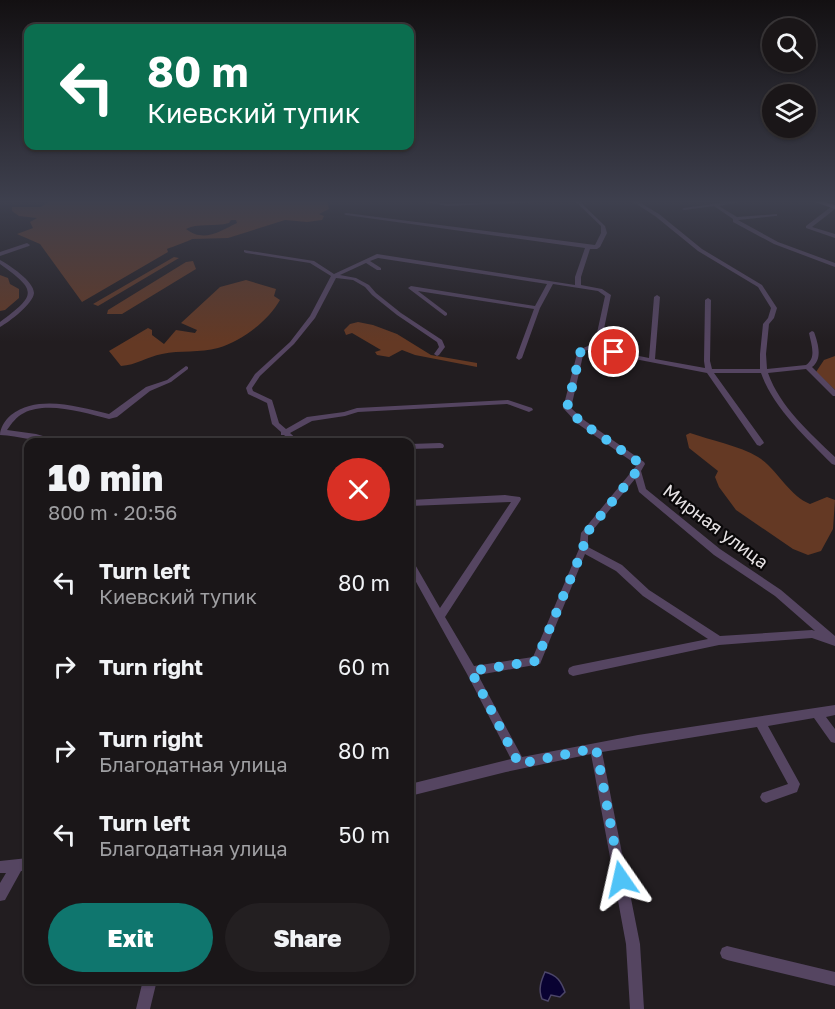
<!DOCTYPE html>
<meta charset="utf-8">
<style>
body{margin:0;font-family:"Golos Text",sans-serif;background:#231f21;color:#f1f3f6;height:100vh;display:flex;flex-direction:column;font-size:22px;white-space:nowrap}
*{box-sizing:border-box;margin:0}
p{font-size:20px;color:#9f9fa2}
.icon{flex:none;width:33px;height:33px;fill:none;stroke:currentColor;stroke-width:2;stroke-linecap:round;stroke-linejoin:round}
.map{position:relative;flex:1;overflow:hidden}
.side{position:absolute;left:24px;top:438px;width:390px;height:546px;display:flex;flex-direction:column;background:#1a1618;border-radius:12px;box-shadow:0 2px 4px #0004,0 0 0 2px #383537}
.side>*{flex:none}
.banner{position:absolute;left:24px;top:24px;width:390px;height:126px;border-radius:12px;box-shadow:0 2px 4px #0004,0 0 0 2px #383537;background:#0b6e4f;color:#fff;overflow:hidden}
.fabs{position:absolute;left:762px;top:18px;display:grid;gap:12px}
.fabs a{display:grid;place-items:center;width:54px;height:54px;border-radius:50%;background:#1a1618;box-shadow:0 2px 4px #0004,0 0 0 2px #383537;font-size:30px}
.pin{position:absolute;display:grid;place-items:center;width:51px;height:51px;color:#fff;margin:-26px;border:3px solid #fff;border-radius:50%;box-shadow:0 2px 6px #0007}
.me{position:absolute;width:66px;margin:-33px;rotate:349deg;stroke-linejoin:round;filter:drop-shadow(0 0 4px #0008)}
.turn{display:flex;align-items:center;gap:21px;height:126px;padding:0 24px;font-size:27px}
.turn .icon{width:78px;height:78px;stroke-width:2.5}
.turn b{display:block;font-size:42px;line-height:51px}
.round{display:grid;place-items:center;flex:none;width:63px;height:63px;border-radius:32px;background:#231f21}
.headline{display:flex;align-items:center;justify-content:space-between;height:102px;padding:0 24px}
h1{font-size:36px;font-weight:800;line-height:45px}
.action{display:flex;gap:12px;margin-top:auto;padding:12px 24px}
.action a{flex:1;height:69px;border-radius:36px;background:#0f766e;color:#fff;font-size:24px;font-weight:800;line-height:69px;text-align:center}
.action a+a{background:#231f21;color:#f1f3f6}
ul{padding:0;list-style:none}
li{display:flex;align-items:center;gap:18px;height:84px;padding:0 24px}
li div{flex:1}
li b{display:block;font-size:22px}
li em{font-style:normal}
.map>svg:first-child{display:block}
</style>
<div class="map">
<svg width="835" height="1009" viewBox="0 0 835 1009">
<rect width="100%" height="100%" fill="#221d20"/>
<path fill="#643924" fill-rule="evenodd" d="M50,201H327L329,209L319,214L324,216L322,220L307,222L285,220L228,238L192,239C189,241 172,247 167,249L168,252L82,302L40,244L17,234L33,228L30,222L37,218L19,216L12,211V207H41ZM231,220H236L237,223C220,231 204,243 186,229C196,223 215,227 229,223Z
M174,257L179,258L98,306L93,304Z
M193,261L196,269L122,314H107L108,310L186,262Z
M0,275L8,278L10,284L19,289V298L5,310L0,311Z
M246,280L276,289L274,296L280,300C268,321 242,341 218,348C200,353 180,350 162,354C147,357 136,365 121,366L109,351L148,328L152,330V335L164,344L176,330L195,333L197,330L181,323L220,287Z
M358,322L373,325L397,334L431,355L477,363V367L415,355L402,350L389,357L377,355L375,352L381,350L352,333L346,335L344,330L350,324Z
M835,356V390L816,372L824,360Z
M690,433C710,440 740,446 758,457C777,469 789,496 810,504L827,497L835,500L833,529L821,551L808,555L793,549L736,510L719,487L715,477L718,471L689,448L686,435Z"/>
<path fill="#090232" stroke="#4c4668" stroke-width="1.5" d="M545,972C557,975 561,981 565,992L560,997L551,995L548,1001L542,999C538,989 541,981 545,972Z"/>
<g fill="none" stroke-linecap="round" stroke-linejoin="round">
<path fill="#554561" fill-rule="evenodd" d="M424,201L447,204L539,201L537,202L447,206L426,202Z
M575,201H579L605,226L607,233L600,247L597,249H590L581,277V285L602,289L611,295L600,348L649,358L654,297L657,295L660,297L655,359L705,368L704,361L705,300L708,298L711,300L710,361L712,369H760V354L763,324L768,318L771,308L758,287L698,251L655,216L632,201H637L659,214L702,249L762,285L777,308L774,318L769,324L766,354L767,369L806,365C817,358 811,344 809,333L812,331L814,332C818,343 823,359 812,367L835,390V396H833L806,369L768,373C780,407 810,433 835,457V465L832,464C806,437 774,409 761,373H714L763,441L764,443L760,446L757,445L707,373L588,350L584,351L571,408L584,420L644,462L645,464L641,471L646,489L720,549L781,590L835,636V646L812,638L719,645L573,676L569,674L568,671L569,668L573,666L708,639L643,596L616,571L585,554L540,664L478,675L522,757L638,735L835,705V715L826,717L835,729V743L831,742L814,718L768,726L800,784L797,792L766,803L762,801L760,797L762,793L788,784L757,727L602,752L640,944L644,1009H630L626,944L591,754L506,772L410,796V784L511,759L467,674L410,571V560L413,561L440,608L511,502L410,506V500L505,495L520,497L521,499L520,501L445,617L474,666L533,657L579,549L581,533L637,465L578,424L563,408L578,350L588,346L594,347L605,296L598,291L553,284L540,308L522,358L519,360L516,358L534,309L418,291L447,313V315L445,316L408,288L411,286L535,306L547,284L378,258L370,261L381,268V270H377L366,263L340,275L356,278L369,285L376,293L401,313L442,340L445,347L439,355L437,356L434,354L439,347L437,342L397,315L372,295L365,287L353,280L336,278L315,318L294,344L260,376L252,388L253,391L272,400L279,423L286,429L307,417L344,412L357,408L508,400L532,408L533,410L529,412L507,404L358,412L345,416L312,421L290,433L300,442H292L284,435H281V432L272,424L267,403L248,394L246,388L255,374L290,342L310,316L331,276L310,263L246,253L244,252V250L314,261L334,274L377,254L575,285V277L585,248L346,215L344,214L346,213L595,245L601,233V226ZM635,479L639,492L714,555L775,596L815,631L812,630L720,636L649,590L622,565L588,547V536Z
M734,201H745L719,206L737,217L777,214V216H775L738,220L778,242L835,263V267L774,244L733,222V219L714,206L684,210L682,209L684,208Z
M832,206H835V209L812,227L835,234V238L806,228V226Z
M27,243L30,245L29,246L0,256V252Z
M0,260C9,265 34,281 34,293C33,304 9,322 0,327V322C36,295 38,291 0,264Z
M186,366L188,367V369L171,382L150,391L117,417L109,419C85,413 47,401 24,413C16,417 12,423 7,430L36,434L57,440V442C38,442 19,436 0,435C0,428 5,420 11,415C39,394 78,407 109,414L146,387L167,380Z
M440,443L443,444L444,446L443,448L410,449V444Z
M28,858V870L21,871L5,900L0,901V883L6,873H0V861Z
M727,946L835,972V986L727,960L722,958L720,953L722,948Z
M143,980H157L150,1009H136Z"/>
<path fill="#8b69a4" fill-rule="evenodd" d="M812,201H821L835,205V209Z"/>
</g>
<linearGradient id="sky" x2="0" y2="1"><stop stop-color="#131012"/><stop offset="0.59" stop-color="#3e404e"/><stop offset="1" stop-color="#3e404e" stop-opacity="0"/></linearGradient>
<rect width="835" height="342" fill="url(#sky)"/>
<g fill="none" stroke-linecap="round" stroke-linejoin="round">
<path stroke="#4fc3f7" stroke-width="10" stroke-dasharray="0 18" d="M614,352L588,348L581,350L567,408L581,422L641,464L637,471L585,535L583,549L536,661L471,671L519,764L596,748L621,879"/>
</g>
<g text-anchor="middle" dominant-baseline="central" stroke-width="4.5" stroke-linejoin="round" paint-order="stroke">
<g font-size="18" fill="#e7e3e5" stroke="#0a0809">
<text transform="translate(716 526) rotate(37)">Мирная улица</text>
</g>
</g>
</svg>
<div class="fabs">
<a><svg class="icon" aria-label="search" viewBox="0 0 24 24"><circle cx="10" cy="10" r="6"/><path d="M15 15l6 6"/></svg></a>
<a><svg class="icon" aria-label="layers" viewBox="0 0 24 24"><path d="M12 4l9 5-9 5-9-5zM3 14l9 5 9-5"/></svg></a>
</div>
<div class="pin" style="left:614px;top:352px;background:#d93025"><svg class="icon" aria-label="arrive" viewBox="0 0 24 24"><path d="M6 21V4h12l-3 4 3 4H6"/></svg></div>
<svg class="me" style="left:621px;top:879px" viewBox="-20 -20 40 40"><path d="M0-17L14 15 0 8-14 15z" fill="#4fc3f7" stroke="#fff" stroke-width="4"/></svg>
<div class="banner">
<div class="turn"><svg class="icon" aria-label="left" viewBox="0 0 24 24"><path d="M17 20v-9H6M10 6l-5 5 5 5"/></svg><div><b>80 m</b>Киевский тупик</div></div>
</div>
<section class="side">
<div class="headline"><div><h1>10 min</h1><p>800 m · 20:56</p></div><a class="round" style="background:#d93025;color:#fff"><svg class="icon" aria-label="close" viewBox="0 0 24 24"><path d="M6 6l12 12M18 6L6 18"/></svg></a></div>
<ul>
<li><svg class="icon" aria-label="left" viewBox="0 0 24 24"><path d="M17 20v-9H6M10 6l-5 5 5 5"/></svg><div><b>Turn left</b><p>Киевский тупик</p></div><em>80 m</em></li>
<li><svg class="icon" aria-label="right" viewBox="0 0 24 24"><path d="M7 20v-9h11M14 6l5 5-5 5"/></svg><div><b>Turn right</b></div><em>60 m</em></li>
<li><svg class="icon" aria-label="right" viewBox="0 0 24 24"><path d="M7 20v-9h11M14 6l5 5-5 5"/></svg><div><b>Turn right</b><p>Благодатная улица</p></div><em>80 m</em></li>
<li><svg class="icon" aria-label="left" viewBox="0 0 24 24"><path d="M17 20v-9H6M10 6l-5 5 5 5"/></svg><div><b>Turn left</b><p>Благодатная улица</p></div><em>50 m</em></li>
</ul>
<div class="action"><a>Exit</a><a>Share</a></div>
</section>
</div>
